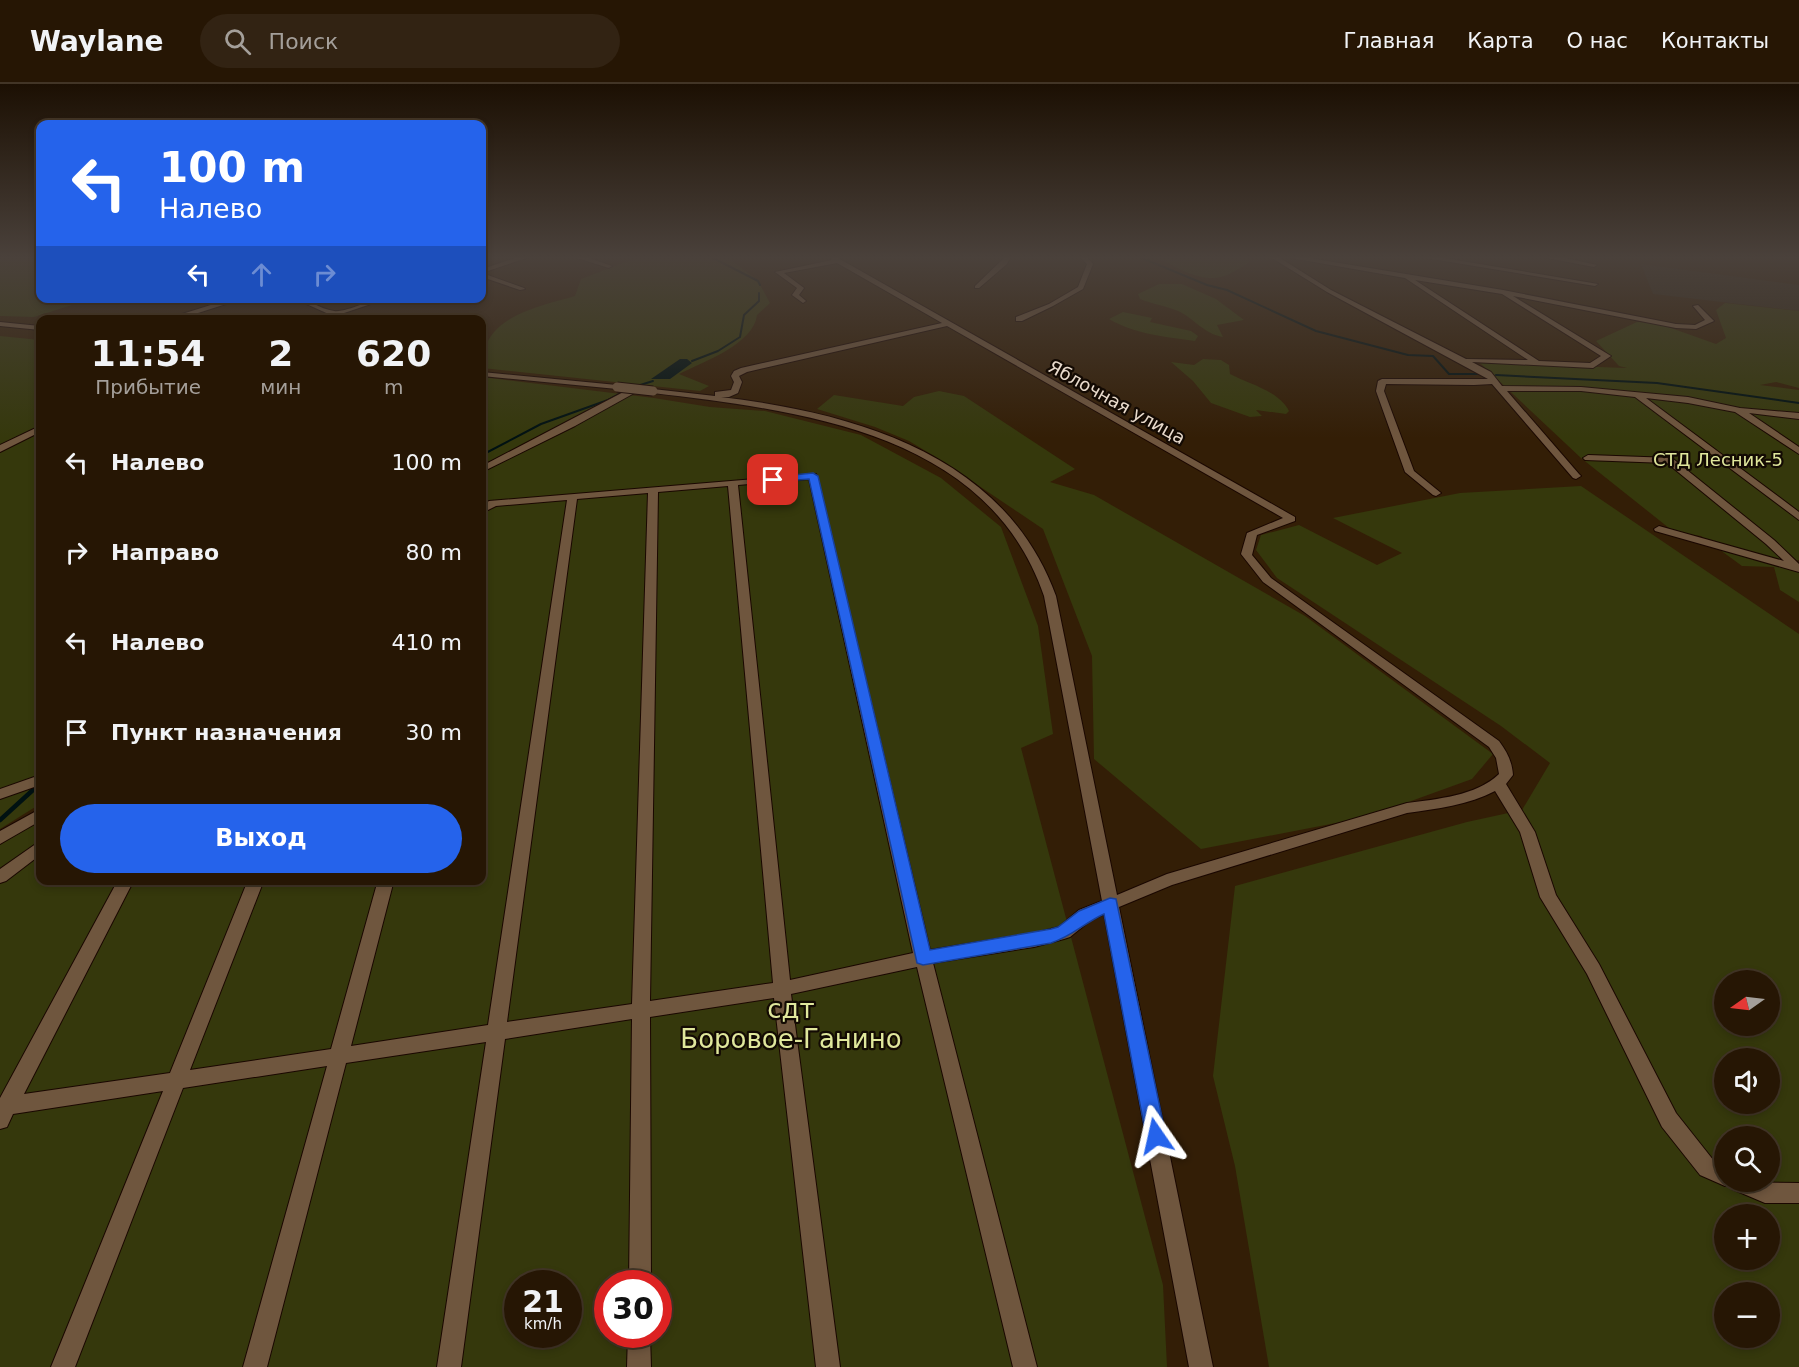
<!DOCTYPE html>
<html lang="ru">
<meta charset="utf-8">
<style>
body{margin:0;font-family:"DejaVu Sans",sans-serif;background:#322313;color:#f1f3f6;height:100vh;display:flex;flex-direction:column;font-size:22px;white-space:nowrap}
*{box-sizing:border-box;margin:0}
p{font-size:20px;color:#a49f9a}
.icon{flex:none;width:33px;height:33px;fill:none;stroke:currentColor;stroke-width:2;stroke-linecap:round;stroke-linejoin:round}
.map{position:relative;flex:1;overflow:hidden}
.drawer{position:absolute;left:36px;top:231px;width:450px;height:570px;display:flex;flex-direction:column;background:#261604;border-radius:12px;box-shadow:0 3px 9px #0003,0 0 0 2px #423526}
.drawer>*{flex:none}
.banner{position:absolute;left:36px;top:36px;width:450px;height:183px;border-radius:12px;box-shadow:0 3px 9px #0003,0 0 0 2px #423526;background:#2563eb;color:#fff;overflow:hidden}
.needle{width:39px;rotate:256deg}
.fabs{position:absolute;left:1714px;top:886px;display:grid;gap:12px}
.fabs a{display:grid;place-items:center;width:66px;height:66px;border-radius:50%;background:#261604;box-shadow:0 3px 9px #0003,0 0 0 2px #423526;font-size:30px}
.speed{position:absolute;left:504px;top:1186px;display:flex;gap:12px;font-size:30px;font-weight:700;text-align:center}
.speed>*{display:grid;place-content:center;width:78px;height:78px;border-radius:50%;background:#261604;box-shadow:0 3px 9px #0003,0 0 0 2px #423526;line-height:1}
.speed small{font-size:15px;font-weight:400}
.speed .limit{border:9px solid #d22;background:#fff;color:#111}
.pin{position:absolute;display:grid;place-items:center;width:51px;height:51px;color:#fff;margin:-26px;border-radius:12px;box-shadow:0 3px 9px #0006}
.me{position:absolute;width:66px;margin:-33px;rotate:349deg;stroke-linejoin:round;filter:drop-shadow(0 0 4px #0008)}
.turn{display:flex;align-items:center;gap:21px;height:126px;padding:0 24px;font-size:27px}
.turn .icon{width:78px;height:78px;stroke-width:2.5}
.turn b{display:block;font-size:42px;line-height:51px}
.lanes{display:flex;align-items:center;height:57px;padding:0 24px;background:#0003;justify-content:center;gap:30px;direction:ltr}
.lanes .off{opacity:.35}
.eta{display:flex;justify-content:space-evenly;align-items:center;height:102px;text-align:center}
.eta b{font-size:36px;font-weight:800;line-height:42px}
.cta{display:flex;gap:12px;margin-top:auto;padding:12px 24px}
.cta a{flex:1;height:69px;border-radius:36px;background:#2563eb;color:#fff;font-size:24px;font-weight:800;line-height:69px;text-align:center}
ul{padding:0;list-style:none}
li{display:flex;align-items:center;gap:18px;height:90px;padding:0 24px}
li div{flex:1}
li b{display:block;font-size:22px}
li em{font-style:normal}
header{display:flex;align-items:center;gap:36px;box-sizing:border-box;height:84px;padding:0 30px;background:#261604;border-bottom:2px solid #423526}
header strong{font-size:28px}
nav{display:flex;gap:33px;margin-inline-start:auto;font-size:21px}
.search{width:420px;height:54px;background:#322313;display:flex;align-items:center;gap:15px;box-sizing:border-box;padding:0 21px;border-radius:33px;color:#a49f9a;font-size:22px}
.map>svg:first-child{display:block}
</style>
<header>
<strong>Waylane</strong>
<div class="search"><svg class="icon" aria-label="search" viewBox="0 0 24 24"><circle cx="10" cy="10" r="6"/><path d="M15 15l6 6"/></svg>Поиск</div>
<nav><a>Главная</a><a>Карта</a><a>О нас</a><a>Контакты</a></nav>
</header>
<div class="map">
<svg width="1799" height="1283" viewBox="0 0 1799 1283">
<rect width="100%" height="100%" fill="#331e06"/>
<path fill="#322919" d="M1641,180L1799,201V227L1653,210Z"/>
<path fill="#35380c" fill-rule="evenodd" d="M0,174H40V186L36,187H40V214L91,215L34,233L0,232Z
M636,174H729L758,197L770,219L757,231C754,260 703,278 679,290L709,302L700,307L482,284C481,233 534,224 575,212L581,195Z
M1159,174H1244L1250,178C1241,183 1230,191 1221,193C1201,198 1176,184 1159,174Z
M1159,200H1182L1216,215L1244,236L1217,241L1223,253C1204,250 1195,235 1178,227C1166,222 1152,220 1140,215L1138,210Z
M1725,219L1799,227V304L1776,298L1760,301L1799,306V476L1792,477L1799,482V518L1780,506L1774,483L1742,482L1701,452L1674,448L1581,374L1480,279L1627,284L1619,282L1596,257L1637,238L1657,239L1716,260L1726,254L1716,226Z
M1123,228L1152,234L1150,238L1191,247L1198,252L1195,257C1167,253 1134,250 1109,235Z
M0,252L40,256V720L0,745Z
M1203,275L1221,276L1229,281L1230,290C1249,300 1279,307 1289,327L1286,330L1256,326L1262,332L1250,333L1211,319L1193,297L1171,278L1194,281Z
M482,293L654,314L710,323L765,327L861,351L941,394L1001,443L1038,542L1053,650L1021,664L1163,1201L1167,1283H0V761L40,736V796H482ZM518,1200H568V1251H518ZM608,1200H658V1251H608Z
M939,307L964,312L1075,385L1050,398L1094,411L1305,532L1493,670L1472,695L1367,733L1201,765L1094,675L1092,572L1043,445L939,375L909,357L875,343L817,325L834,311L903,322L914,313Z
M1581,402L1799,550V1283H1269L1235,1082L1213,992L1235,802L1467,738L1522,726L1550,679L1501,642L1277,494L1256,466L1261,451L1299,441L1377,481L1402,469L1333,434L1460,409ZM1725,897H1770V942H1725ZM1725,975H1770V1020H1725ZM1725,1053H1770V1098H1725ZM1725,1131H1770V1176H1725ZM1725,1209H1770V1254H1725Z"/>
<path fill="#001112" d="M680,275H687L692,279L670,295H651Z"/>
<g fill="none" stroke-linecap="round" stroke-linejoin="round">
<path stroke="#001112" stroke-width="2" d="M713,174L758,197L760,201
M1142,174L1207,201L1227,206L1316,247L1408,271L1433,272L1449,290H1481
M692,277L718,267L740,253L744,231L759,217V209
M1496,291L1657,299L1799,319
M637,302L653,297
M482,371L541,340L608,316L627,306"/>
<path stroke="#001112" stroke-width="4.5" d="M0,736L34,705"/>
<defs>
<path id="street" d="M515,174H526L482,189V185Z
M577,174H589L612,182L609,184Z
M830,174H838L1295,433V437L1257,451L1252,471L1271,494L1499,657C1507,668 1512,677 1513,691L1506,700L1535,748L1556,811L1599,880L1676,1029L1714,1077L1725,1082V1098L1799,1099V1119H1765L1732,1105L1730,1100L1725,1102L1700,1091L1662,1043L1587,890L1540,813L1520,748L1495,707C1469,721 1436,725 1407,729L1172,801L1119,823L1213,1283H1189L1104,830L1091,836L1070,853L1064,855L1034,863L933,879L1037,1283H1013L917,883L791,910L840,1283H816L774,914L650,933L651,1200H629L632,935L505,955L461,1283H437L486,958L346,979L267,1283H243L327,982L183,1004L75,1283H51L163,1007L13,1030L7,1043L0,1045V1014L118,796H134L24,1010L170,989L248,796H264L190,986L331,965L378,796H394L351,962L488,941L567,416L496,422L482,429V422L489,417L816,390L930,866L1034,849L1059,843L1079,826L1102,817L1044,512C988,348 801,327 653,309L649,307L653,305L715,312V308L731,306L734,298L731,292L734,287L741,284L942,239L837,179L784,189L804,204L799,211L806,217L803,219L792,211L797,204L775,188L832,176ZM947,242L1283,434L1247,449L1241,470L1263,498L1489,663L1496,674L1499,690C1476,712 1437,715 1407,719L1167,790L1117,811L1056,512C1005,371 856,329 721,313H729L738,309L742,298L739,292L747,288ZM809,395L913,869L790,896L738,401ZM728,402L773,899L650,917L658,408ZM648,409L632,920L507,938L577,415Z
M1004,174H1010L1007,180L979,204H975V202Z
M1081,174H1088L1093,180L1083,205L1053,222L1022,237H1016V233L1049,220L1078,203L1087,180Z
M1272,174H1280L1331,206L1466,275L1528,276L1405,194L1291,174H1309L1503,206L1676,240L1695,241L1705,236L1693,222L1698,221L1714,237L1696,245L1676,244L1513,212L1611,272L1593,284L1472,278L1491,288L1502,302L1581,303L1688,313L1740,324L1799,329V335L1749,329L1799,363V370L1735,328L1688,319L1646,314L1799,428V436L1635,313L1581,307H1507L1579,390L1581,392L1576,395L1573,394L1492,300L1474,301L1386,300L1384,307L1414,387L1441,409L1436,412L1433,411L1405,388L1376,307L1378,297L1382,295H1488L1327,208ZM1415,196L1502,210L1601,272L1590,279L1539,277Z
M1426,174H1444L1598,200L1595,202Z
M1547,174H1565L1597,181L1594,183Z
M482,189L524,204L525,205L520,206L482,193Z
M233,214H245L176,236H163Z
M293,214C308,214 319,225 334,227C346,229 372,214 389,214L341,230L352,236H342Z
M0,238L40,242V246L0,242Z
M482,288L617,301L621,303L617,305L482,292Z
M646,302H649V306L638,307L575,342L482,388V382L633,303Z
M40,342V348L0,368V361Z
M1588,371L1672,374L1774,456L1799,480V488L1655,447L1654,445L1659,442L1784,477L1766,460L1667,379L1585,376L1583,374Z
M40,691V701L0,715V705Z
M40,725V737L0,760V747Z
M40,757V771L6,797L0,799V785Z
M628,1251H650L651,1283H627Z"/>
</defs>
<use href="#street" stroke="#1a0700" stroke-width="2"/>
<use href="#street" fill="#6f563e" fill-rule="evenodd"/>
<defs>
<path id="street-bridge" d="M617,303L653,307"/>
</defs>
<use href="#street-bridge" stroke="#1a0700" stroke-width="11" stroke-linecap="butt"/>
<use href="#street-bridge" stroke="#6f563e" stroke-width="9"/>
</g>
<linearGradient id="sky" x2="0" y2="1"><stop stop-color="#1c1003"/><stop offset="0.49" stop-color="#4a413b"/><stop offset="1" stop-color="#4a413b" stop-opacity="0"/></linearGradient>
<rect width="1799" height="354" fill="url(#sky)"/>
<path fill="#2563eb" stroke="#184099" stroke-width="1.5" d="M813,389L818,392L930,866L1051,845L1058,843L1079,827L1110,814L1116,815L1166,1052L1163,1058L1156,1061L1149,1058L1146,1052L1104,830C1084,839 1073,852 1051,859L923,881L917,879L809,395L773,398L768,396L773,393Z"/>
<g text-anchor="middle" dominant-baseline="central" stroke-width="4.5" stroke-linejoin="round" paint-order="stroke">
<g font-size="18" fill="#e9dbcd" stroke="#130a03">
<text transform="translate(1117 318) rotate(29)">Яблочная улица</text>
</g>
<g font-size="18" fill="#e0e79c" stroke="#130a03">
<text x="1718" y="375">СТД Лесник-5</text>
</g>
<g font-size="26" fill="#e0e79c" stroke="#130a03">
<text x="791" y="925">сдт<tspan x="791" dy="30">Боровое-Ганино</tspan></text>
</g>
</g>
</svg>
<div class="fabs">
<a><svg class="needle" viewBox="-14 -14 28 28"><path d="M0-13l5 13h-10z" fill="#e53935"/><path d="M0 13l5-13h-10z" fill="#a49f9a"/></svg></a>
<a><svg class="icon" aria-label="sound" viewBox="0 0 24 24"><path d="M4 9h4l5-4v14l-5-4H4zM17 9q2 3 0 6"/></svg></a>
<a><svg class="icon" aria-label="search" viewBox="0 0 24 24"><circle cx="10" cy="10" r="6"/><path d="M15 15l6 6"/></svg></a>
<a>+</a>
<a>−</a>
</div>
<div class="speed"><div>21<small>km/h</small></div><div class="limit">30</div></div>
<div class="pin" style="left:773px;top:396px;background:#d93025"><svg class="icon" aria-label="arrive" viewBox="0 0 24 24"><path d="M6 21V4h12l-3 4 3 4H6"/></svg></div>
<svg class="me" style="left:1156px;top:1052px" viewBox="-20 -20 40 40"><path d="M0-17L14 15 0 8-14 15z" fill="#2563eb" stroke="#fff" stroke-width="4"/></svg>
<div class="banner">
<div class="turn"><svg class="icon" aria-label="left" viewBox="0 0 24 24"><path d="M17 20v-9H6M10 6l-5 5 5 5"/></svg><div><b>100 m</b>Налево</div></div>
<div class="lanes"><svg class="icon" aria-label="left" viewBox="0 0 24 24"><path d="M17 20v-9H6M10 6l-5 5 5 5"/></svg><svg class="icon off" aria-label="ahead" viewBox="0 0 24 24"><path d="M12 20V5M6 11l6-6 6 6"/></svg><svg class="icon off" aria-label="right" viewBox="0 0 24 24"><path d="M7 20v-9h11M14 6l5 5-5 5"/></svg></div>
</div>
<section class="drawer">
<div class="eta">
<div><b>11:54</b><p>Прибытие</p></div>
<div><b>2</b><p>мин</p></div>
<div><b>620</b><p>m</p></div>
</div>
<ul>
<li><svg class="icon" aria-label="left" viewBox="0 0 24 24"><path d="M17 20v-9H6M10 6l-5 5 5 5"/></svg><div><b>Налево</b></div><em>100 m</em></li>
<li><svg class="icon" aria-label="right" viewBox="0 0 24 24"><path d="M7 20v-9h11M14 6l5 5-5 5"/></svg><div><b>Направо</b></div><em>80 m</em></li>
<li><svg class="icon" aria-label="left" viewBox="0 0 24 24"><path d="M17 20v-9H6M10 6l-5 5 5 5"/></svg><div><b>Налево</b></div><em>410 m</em></li>
<li><svg class="icon" aria-label="arrive" viewBox="0 0 24 24"><path d="M6 21V4h12l-3 4 3 4H6"/></svg><div><b>Пункт назначения</b></div><em>30 m</em></li>
</ul>
<div class="cta"><a>Выход</a></div>
</section>
</div>
